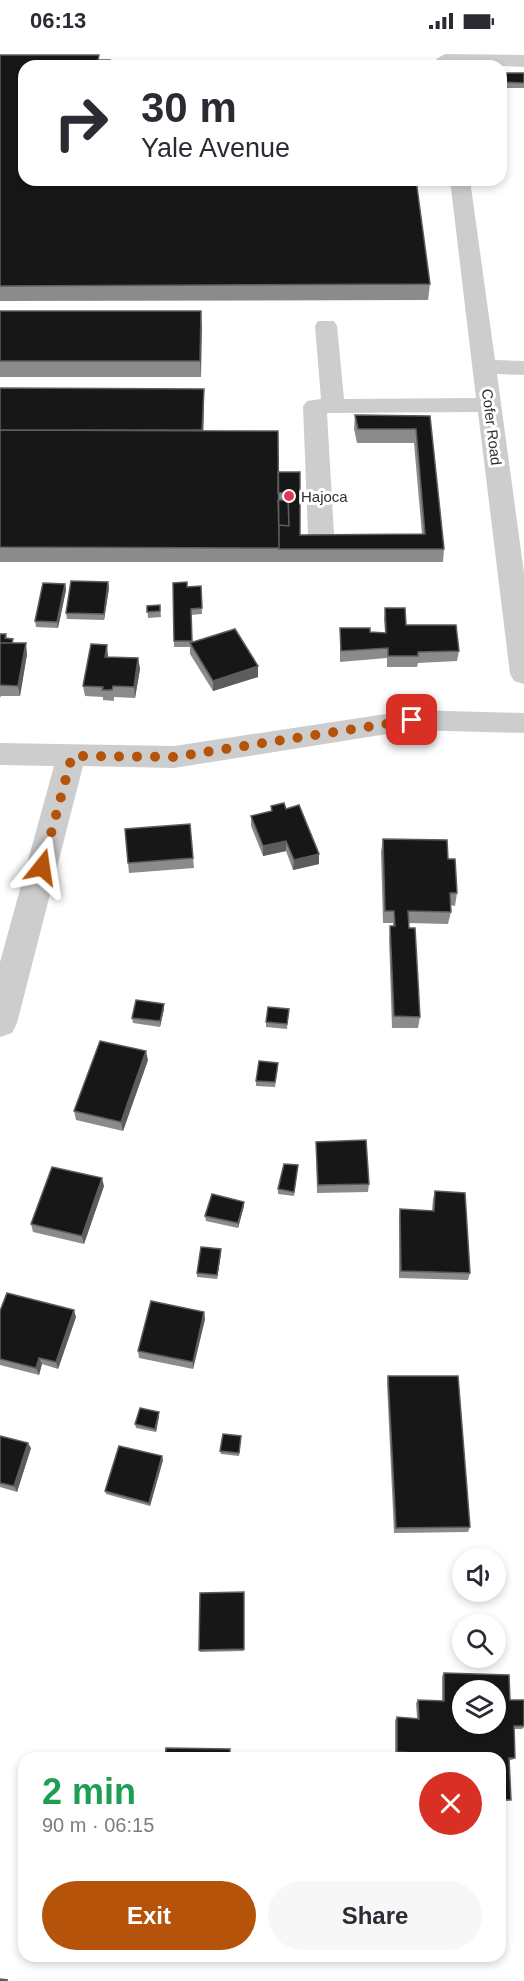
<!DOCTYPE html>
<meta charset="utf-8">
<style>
body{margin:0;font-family:Helvetica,sans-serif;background:#f7f7f7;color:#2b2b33;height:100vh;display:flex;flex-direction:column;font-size:22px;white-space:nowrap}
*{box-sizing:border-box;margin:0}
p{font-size:20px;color:#7c7c81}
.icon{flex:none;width:33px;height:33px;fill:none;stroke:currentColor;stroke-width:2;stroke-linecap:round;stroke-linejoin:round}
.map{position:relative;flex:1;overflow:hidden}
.side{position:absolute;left:18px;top:1710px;width:488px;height:210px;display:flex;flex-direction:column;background:#fff;border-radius:18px;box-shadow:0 3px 9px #0003}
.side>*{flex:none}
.guide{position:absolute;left:18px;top:18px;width:489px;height:126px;border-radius:18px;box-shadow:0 3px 9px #0003;background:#fff;color:#2b2b33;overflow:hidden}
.tools{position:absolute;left:452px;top:1506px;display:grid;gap:12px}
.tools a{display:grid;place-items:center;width:54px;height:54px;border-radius:50%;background:#fff;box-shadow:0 3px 9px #0003;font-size:30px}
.pin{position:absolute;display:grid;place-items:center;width:51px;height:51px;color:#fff;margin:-26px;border-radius:12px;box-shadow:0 3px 9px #0006}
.me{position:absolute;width:66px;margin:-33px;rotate:15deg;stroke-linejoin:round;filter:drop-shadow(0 0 4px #0008)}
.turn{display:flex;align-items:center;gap:21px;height:126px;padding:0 24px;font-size:27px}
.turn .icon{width:78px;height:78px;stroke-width:2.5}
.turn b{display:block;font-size:42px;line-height:51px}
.round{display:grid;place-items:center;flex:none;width:63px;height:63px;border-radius:32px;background:#f7f7f7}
.headline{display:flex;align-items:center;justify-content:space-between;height:102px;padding:0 24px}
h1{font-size:36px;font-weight:700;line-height:45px;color:#1e9e55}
.button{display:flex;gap:12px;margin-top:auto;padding:12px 24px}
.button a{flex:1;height:69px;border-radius:36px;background:#b45309;color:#fff;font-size:24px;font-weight:700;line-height:69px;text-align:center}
.button a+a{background:#f7f7f7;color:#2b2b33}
.status{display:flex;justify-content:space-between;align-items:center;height:42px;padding:0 30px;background:#fff;direction:ltr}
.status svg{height:16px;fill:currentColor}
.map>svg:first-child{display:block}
</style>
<div class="status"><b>06:13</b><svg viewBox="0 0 49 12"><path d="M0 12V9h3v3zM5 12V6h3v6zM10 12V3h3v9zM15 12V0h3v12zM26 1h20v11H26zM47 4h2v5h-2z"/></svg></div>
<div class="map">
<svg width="524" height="1939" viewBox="0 0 524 1939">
<rect width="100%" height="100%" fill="#fff"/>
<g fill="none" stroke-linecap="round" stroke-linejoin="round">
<path fill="#cdcdcd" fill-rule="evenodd" d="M445,12L524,13V25L439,21L436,17Z
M450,138H470L495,318L524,319V333L497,332L524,531V642L514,639L510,632L478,370L327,371L334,492L330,498L321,500L312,498L308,492L303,364L307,359L321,357L315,284L318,279H334L337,284L344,357L476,356Z
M412,668L524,671V691L412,688L174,726L83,724L17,981L12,991L0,995V920L54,724L0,723V701L174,704Z"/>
</g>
<path fill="#8b8b8b" d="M0,13H99V18L24,24V138L430,242L428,258L0,259Z
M502,31H524V46H502Z
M0,269H201V335H0Z
M0,346L204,361L203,388L278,430H300V493L422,492L414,401H357L354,387L355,373L430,374L444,507L443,520H0Z
M108,540L109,546L104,578L67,577L66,571Z
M65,542L66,548L58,586L36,585L35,579Z
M201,544L202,572L191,573L192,601L258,624V635L213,649L190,612V605H174V599L187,545Z
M160,563L161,575L148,576L147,564Z
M385,566L406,583L459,609L457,619L418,621L417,625H387V616L340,620V586L370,590L385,591L384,577Z
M0,592H6L7,596L27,612L20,654H1L0,656Z
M108,614V615L138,616L140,627L135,656L114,655V659L103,658V655L85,654L83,644Z
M271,764L286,767L319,822L293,828L286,809L263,814L251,784V774L271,770Z
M190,782L194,826L129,831L128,821Z
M383,797L448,817L457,851L455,864L450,863L451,870L448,882L408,881L420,975L418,986H392L389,897L390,884H393V881H383L381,810Z
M164,967L160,985L133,981L132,976Z
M289,967L287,987L266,985V980Z
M148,1018L123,1089L76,1078L74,1069Z
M278,1026L275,1045L256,1044V1039Z
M316,1100L369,1142L368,1150L317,1151L316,1108Z
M298,1123L294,1154L278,1152V1147Z
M104,1144L84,1202L33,1190L31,1182Z
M435,1149L470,1231L468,1238L399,1236V1175L400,1167L432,1169L433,1157Z
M244,1164L238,1186L206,1179L205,1174Z
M221,1211L217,1237L197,1235V1231Z
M0,1269L76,1275L58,1327L42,1322L39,1333L0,1323Z
M204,1270L205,1277L193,1327L139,1316L138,1309Z
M388,1334L470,1485L468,1490L394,1491L387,1341Z
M159,1374L156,1390L136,1386L135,1382Z
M0,1394L31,1406L17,1450L0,1445Z
M241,1394L239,1414L221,1412L220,1409Z
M163,1418L150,1464L106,1452L105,1449Z
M244,1550V1609L200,1610L199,1608Z
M444,1631L510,1658L524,1662V1685L522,1687H514L515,1716L512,1718H509L511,1758L507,1759H500V1716H452V1715L395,1712V1678L397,1675L417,1676L416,1661L418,1658L442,1659V1634Z"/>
<path fill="#5d5d5d" d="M201,269L202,285L201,335L200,319Z
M204,347V361L203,404L202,390Z
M108,540L109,546L104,578V572Z
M65,542L66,548L58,586L57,580Z
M26,601L27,612L20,654L18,644Z
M107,603L108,614L107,626L105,615Z
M138,616L140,627L135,656L134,645Z
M258,624V635L213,649V639Z
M286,799V809L263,814V804Z
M319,812V822L293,828L294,818Z
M164,962V967L160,985V979Z
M146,1009L148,1018L123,1089L121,1080Z
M102,1136L104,1144L84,1202L82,1194Z
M244,1160V1164L238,1186V1181Z
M221,1207V1211L217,1237V1233Z
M74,1268L76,1275L58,1327L56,1320Z
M204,1270L205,1277L193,1327V1320Z
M39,1316L42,1322L39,1333L36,1326Z
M159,1370V1374L156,1390L155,1387Z
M28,1401L31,1406L17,1450L14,1444Z
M162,1414L163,1418L150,1464L149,1461Z"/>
<path fill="#171717" stroke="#5d5d5d" stroke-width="1.5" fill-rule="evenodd" d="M0,13H99L98,18H110L109,24H24V138H416L430,242L0,244Z
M502,31H524V41L502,40Z
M0,269H201L200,319H0Z
M0,346L204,347L202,388H0Z
M355,373L430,374L444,507H279V483L289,484L288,450L278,451V430H300V493L425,492L416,387H358Z
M0,388L278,389L279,506L0,505Z
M278,458H288L289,484L279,483V491Z
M71,539L108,540L104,572L66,571Z
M187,540V545L201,544L202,566L191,567L192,599H174L173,541Z
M43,541L65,542L57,580L35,579Z
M160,563V569L147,570V564Z
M385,566H405L406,583H456L459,609L418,610V614H388V606L341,609L340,586H370V590L386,591Z
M235,587L258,624L213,639L190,601Z
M0,592H6L5,596L13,597L12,601H0Z
M0,601H26L18,644L0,643Z
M91,602L107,603L105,615L138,616L134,645L113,644L112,648H102L103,645L83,644Z
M284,761L286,767L299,763L319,812L294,818L286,799L263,804L251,774L272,769L271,764Z
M190,782L193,816L128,821L125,787Z
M383,797L447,798L448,817H455L457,851H450L451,870L408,869L409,886H415L420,975L394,974L390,884H395L394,869H385Z
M136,958L164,962L160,979L132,976Z
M268,965L289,967L287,982L266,980Z
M100,999L146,1009L121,1080L74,1069Z
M259,1019L278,1021L275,1040L256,1039Z
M366,1098L369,1142L318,1143L316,1100Z
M284,1122L298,1123L294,1150L278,1147Z
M52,1125L102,1136L82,1194L31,1182Z
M435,1149L465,1151L470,1231L401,1229L400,1167L434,1169Z
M212,1152L244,1160L238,1181L205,1174Z
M201,1205L221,1207L217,1233L197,1231Z
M7,1251L74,1268L56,1320L39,1316L36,1326L0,1317V1269Z
M151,1259L204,1270L193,1320L138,1309Z
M388,1334H458L470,1485L396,1486Z
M140,1366L159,1370L155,1387L135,1382Z
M223,1392L241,1394L239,1411L220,1409Z
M0,1394L28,1401L14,1444L0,1441Z
M119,1404L162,1414L149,1461L105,1449Z
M244,1550V1607L199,1608L200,1551Z
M444,1631L509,1633L510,1658H524V1684H514L515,1716H509L511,1758L500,1757V1716H455V1713L397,1710V1675L419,1677L418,1658L444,1659ZM462,1648H495V1682H462Z
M166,1706L230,1707V1716H165Z
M0,1937L8,1938L0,1939Z"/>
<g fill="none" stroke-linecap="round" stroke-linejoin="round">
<path stroke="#b45309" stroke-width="10" stroke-dasharray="0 18" d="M42,825L72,714L174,715L412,678"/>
</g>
<circle fill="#e23857" stroke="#fff" stroke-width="2" cx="289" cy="454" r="6"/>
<g text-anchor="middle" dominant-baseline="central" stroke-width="6" stroke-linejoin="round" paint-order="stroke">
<g font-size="15" fill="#303030" stroke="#fff">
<text transform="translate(492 385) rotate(83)">Cofer Road</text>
</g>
<g font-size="15" fill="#303030" stroke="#fff" text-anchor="start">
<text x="301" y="454">Hajoca</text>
</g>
</g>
</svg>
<div class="tools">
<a><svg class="icon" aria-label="sound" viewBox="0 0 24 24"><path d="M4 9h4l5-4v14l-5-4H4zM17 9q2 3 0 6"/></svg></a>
<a><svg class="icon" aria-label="search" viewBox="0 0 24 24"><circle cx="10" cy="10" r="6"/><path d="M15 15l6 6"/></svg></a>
<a><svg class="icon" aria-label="layers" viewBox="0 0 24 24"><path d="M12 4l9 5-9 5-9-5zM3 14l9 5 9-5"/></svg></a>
</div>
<div class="pin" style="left:412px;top:678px;background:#d93025"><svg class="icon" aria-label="arrive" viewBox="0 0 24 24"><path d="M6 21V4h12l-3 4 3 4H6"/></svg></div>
<svg class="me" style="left:42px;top:825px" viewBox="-20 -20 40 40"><path d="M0-17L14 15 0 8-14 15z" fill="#b45309" stroke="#fff" stroke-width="4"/></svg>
<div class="guide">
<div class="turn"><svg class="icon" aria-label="right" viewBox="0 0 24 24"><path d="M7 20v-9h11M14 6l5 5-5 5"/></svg><div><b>30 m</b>Yale Avenue</div></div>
</div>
<section class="side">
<div class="headline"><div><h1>2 min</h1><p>90 m · 06:15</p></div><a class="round" style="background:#d93025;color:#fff"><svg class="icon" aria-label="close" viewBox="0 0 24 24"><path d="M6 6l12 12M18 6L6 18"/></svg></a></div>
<div class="button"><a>Exit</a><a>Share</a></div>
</section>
</div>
